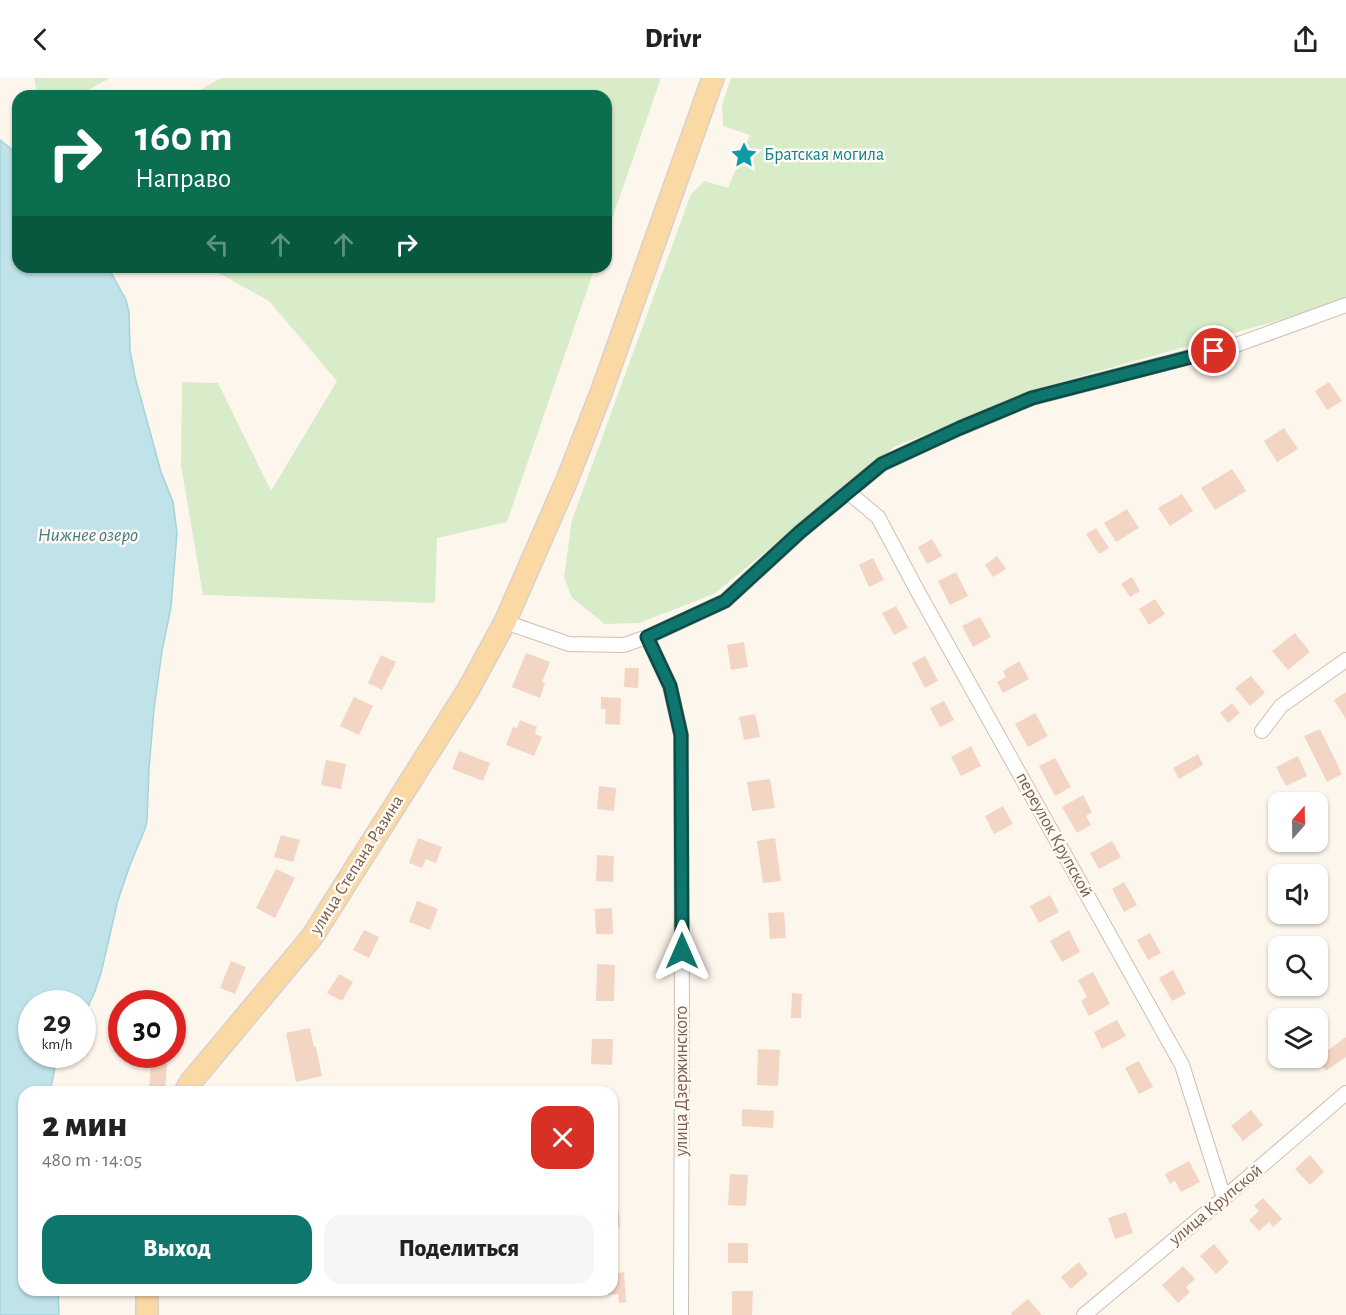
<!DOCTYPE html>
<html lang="ru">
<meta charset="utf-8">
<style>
body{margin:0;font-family:"Alegreya Sans",sans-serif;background:#f6f6f6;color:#222;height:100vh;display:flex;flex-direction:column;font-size:22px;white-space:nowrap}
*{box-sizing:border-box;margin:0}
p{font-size:20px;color:#767676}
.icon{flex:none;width:33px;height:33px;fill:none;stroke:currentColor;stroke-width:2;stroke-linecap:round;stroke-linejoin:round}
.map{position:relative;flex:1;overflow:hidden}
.sheet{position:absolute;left:18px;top:1008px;width:600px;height:210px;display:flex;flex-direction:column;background:#fff;border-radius:18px;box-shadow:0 2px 4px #0004}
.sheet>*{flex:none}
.guide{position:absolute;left:12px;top:12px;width:600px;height:183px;border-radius:18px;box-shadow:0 2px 4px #0004;background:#0b6e4f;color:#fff;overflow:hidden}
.needle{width:39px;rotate:20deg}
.fabs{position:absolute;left:1268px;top:714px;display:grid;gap:12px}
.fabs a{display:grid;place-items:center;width:60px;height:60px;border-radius:12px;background:#fff;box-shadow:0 2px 4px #0004;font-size:30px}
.speed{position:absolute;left:18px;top:912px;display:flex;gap:12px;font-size:30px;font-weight:700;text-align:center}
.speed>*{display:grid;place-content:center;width:78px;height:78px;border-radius:50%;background:#fff;box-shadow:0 2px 4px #0004;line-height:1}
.speed small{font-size:15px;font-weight:400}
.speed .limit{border:9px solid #d22;background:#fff;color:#111}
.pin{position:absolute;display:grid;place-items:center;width:51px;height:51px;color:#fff;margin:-26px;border:3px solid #fff;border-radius:50%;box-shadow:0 2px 6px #0007}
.me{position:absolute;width:66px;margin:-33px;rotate:0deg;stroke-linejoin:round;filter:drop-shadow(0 0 4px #0008)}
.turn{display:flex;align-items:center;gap:21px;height:126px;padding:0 24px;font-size:27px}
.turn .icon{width:78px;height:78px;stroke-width:2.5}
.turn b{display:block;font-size:42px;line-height:51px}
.lanes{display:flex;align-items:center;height:57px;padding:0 24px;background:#0003;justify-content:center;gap:30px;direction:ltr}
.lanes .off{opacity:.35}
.round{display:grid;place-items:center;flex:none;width:63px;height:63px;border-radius:18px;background:#f6f6f6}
.summary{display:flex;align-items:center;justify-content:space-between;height:102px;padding:0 24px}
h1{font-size:36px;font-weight:800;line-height:45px}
.action{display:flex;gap:12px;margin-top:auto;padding:12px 24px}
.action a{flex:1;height:69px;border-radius:18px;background:#0f766e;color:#fff;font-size:24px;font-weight:800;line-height:69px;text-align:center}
.action a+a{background:#f6f6f6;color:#222}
header{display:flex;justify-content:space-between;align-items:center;height:78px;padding:0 24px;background:#fff;font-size:27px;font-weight:800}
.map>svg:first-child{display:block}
</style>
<header><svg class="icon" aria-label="back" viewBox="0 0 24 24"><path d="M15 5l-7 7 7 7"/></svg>Drivr<svg class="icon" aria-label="share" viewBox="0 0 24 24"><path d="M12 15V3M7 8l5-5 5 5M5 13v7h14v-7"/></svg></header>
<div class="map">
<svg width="1346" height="1237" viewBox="0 0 1346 1237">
<rect width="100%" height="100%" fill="#fdf6ec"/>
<path fill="#d8ecc9" d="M34,0H110L77,18H37Z
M221,0H661L606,158V18H189Z
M731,0H1346V221L1273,244L1046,308L894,369L714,516L639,545L605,546L572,520L564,499L572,442L691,116L705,103L728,110L750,57L723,48L722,27Z
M209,189H595L507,444L437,460L435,525L203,517L181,387L182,304L218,305L271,413L337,303L269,223L213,192Z"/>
<path fill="#bfe3e8" stroke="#a5d3da" stroke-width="1.5" d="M0,62L18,76V189H108L126,222L129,234L130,272L135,299L161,394L173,424L177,455L171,529L162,573L154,631L149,691L147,742L145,751L130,787L118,822L101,895L95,913L83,940L82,926H32V976L62,977L55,990L50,1014H24V1212H58L59,1237H0Z"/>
<path fill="#f3d5c3" d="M1329,304L1342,323L1327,332L1315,313Z
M1284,350L1298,371L1277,384L1264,363Z
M1232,391L1246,413L1215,432L1201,410Z
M1182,416L1193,433L1170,448L1158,430Z
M1127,431L1139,450L1116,464L1104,445Z
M1096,450L1109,470L1099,476L1086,456Z
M932,461L942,478L927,486L918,469Z
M997,478L1006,491L993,499L985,487Z
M873,480L884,502L869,509L859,487Z
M956,494L968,518L950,527L938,503Z
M1132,499L1140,513L1130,519L1121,506Z
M1155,521L1165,536L1149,547L1139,531Z
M896,528L908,550L894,557L882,535Z
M980,539L991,559L973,569L962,548Z
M1295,555L1310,574L1288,592L1272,573Z
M744,564L748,589L731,592L727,567Z
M526,575L550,584L542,604L545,605L540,620L512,609Z
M381,577L396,584L382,612L368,605Z
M925,578L938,603L925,610L912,585Z
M1019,583L1029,601L1003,615L997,604L1006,599L1003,593Z
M625,590H639L638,610L624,609Z
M1251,598L1265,615L1250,628L1235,610Z
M1346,614V641L1334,622Z
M354,619L373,628L359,657L340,648Z
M601,619L621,620L620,647L605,646L606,631H601Z
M944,623L954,642L940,649L930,630Z
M1232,625L1240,635L1228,645L1220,635Z
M1035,635L1048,658L1028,669L1015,646Z
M755,636L760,659L744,662L739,639Z
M520,642L537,649L535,656L542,659L534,678L506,667L513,649L517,650Z
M1320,651L1342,696L1327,704L1304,658Z
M971,668L981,688L961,698L951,679Z
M459,673L490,685L483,703L452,691Z
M1198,676L1203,687L1179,701L1173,690Z
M1298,678L1307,698L1286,708L1276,689Z
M1055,680L1071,709L1055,718L1039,688Z
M326,682L346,686L341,711L321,707Z
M770,701L775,730L752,733L747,704Z
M599,708L616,710L614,733L597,731Z
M1083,717L1092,734L1086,738L1091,747L1077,755L1062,729Z
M1003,728L1013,746L994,756L985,738Z
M281,757L300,762L293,784L274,779Z
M418,760L442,769L436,785L426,781L422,790L409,785Z
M775,760L781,803L763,805L757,763Z
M1112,763L1121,779L1099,791L1090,775Z
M597,777L614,778L613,804L596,803Z
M276,791L295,800L275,840L256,830Z
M1124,804L1137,827L1124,834L1112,811Z
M1050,817L1059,834L1039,845L1030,828Z
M417,823L438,831L430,852L409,844Z
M612,830L613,856H596L595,831Z
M784,834L786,860L770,861L768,835Z
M364,852L379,859L369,880L353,872Z
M1069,852L1080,874L1062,884L1050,863Z
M1150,855L1161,875L1148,882L1137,862Z
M231,883L246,889L235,916L220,910Z
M597,886L615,887L614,923H596Z
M1173,892L1186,916L1172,923L1159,900Z
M1093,894L1110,926L1089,938L1081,923L1087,919L1078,902Z
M339,896L353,904L342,923L327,915Z
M792,915L802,916L801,940H791Z
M1117,942L1126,958L1102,971L1094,954Z
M310,950L314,969H316L322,998L296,1004L286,955Z
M1346,959V979L1326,993L1317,980Z
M592,961H613L612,987L591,986Z
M758,971L780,972L778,1008L757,1007Z
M151,983L167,984L165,1013L149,1012Z
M1139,983L1153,1009L1139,1016L1125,990Z
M742,1031L774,1033L773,1050L742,1048Z
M1251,1032L1263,1047L1243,1063L1231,1048Z
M612,1042H615L617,1071H612Z
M1310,1077L1324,1094L1310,1107L1295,1091Z
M1189,1083L1200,1104L1181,1114L1175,1103L1170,1106L1165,1096Z
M730,1096L748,1097L746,1128L728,1127Z
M1263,1120L1282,1141L1273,1149L1269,1144L1259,1153L1249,1142L1259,1133L1254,1128Z
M1126,1134L1133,1155L1115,1161L1108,1140Z
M612,1135H619L620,1149L612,1150Z
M728,1165H748V1185H728Z
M1214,1166L1229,1184L1216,1196L1200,1178Z
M1079,1184L1088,1196L1071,1211L1061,1199Z
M1183,1188L1195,1201L1186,1209L1190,1214L1178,1225L1162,1207Z
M618,1189V1195L624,1194L626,1224L619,1225L618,1216L608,1217L607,1212H612V1190Z
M732,1213H753L752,1237H732Z
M1028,1221L1042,1237H1012L1011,1235Z"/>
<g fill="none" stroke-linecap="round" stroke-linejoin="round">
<defs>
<path id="minor" d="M848,414L878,439L918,514L1182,987L1224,1120
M505,544L569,566L624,567L647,559L725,523L800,454L882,386L960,350L1032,320L1236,267L1346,227
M647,559L670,608L681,657L682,939L681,1237
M1262,653L1281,628L1346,582
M1084,1237L1224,1120L1346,1015"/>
<path id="primary" d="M185,1014L190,1005L312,859L468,612L505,544L567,402L601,315L713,0
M147,1212V1237"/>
</defs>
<use href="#minor" stroke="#d1beb0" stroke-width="16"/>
<use href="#primary" stroke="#dad1cd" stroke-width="24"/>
<use href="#minor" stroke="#fff" stroke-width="14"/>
<use href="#primary" stroke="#fbd9a5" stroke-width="21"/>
</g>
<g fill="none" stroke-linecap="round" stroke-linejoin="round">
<defs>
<path id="route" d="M682,873L681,657L670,608L647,559L725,523L800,454L882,386L960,350L1032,320L1214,273"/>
</defs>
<use href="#route" stroke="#0a4d48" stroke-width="15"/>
<use href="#route" stroke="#0f766e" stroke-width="10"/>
</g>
<defs>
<symbol id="sight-bare" viewBox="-9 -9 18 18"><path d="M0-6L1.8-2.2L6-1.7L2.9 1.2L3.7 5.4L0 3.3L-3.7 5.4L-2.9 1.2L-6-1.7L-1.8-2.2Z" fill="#0f9aa8" stroke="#fffaf3" stroke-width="2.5" paint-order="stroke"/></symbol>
</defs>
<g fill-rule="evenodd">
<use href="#sight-bare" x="725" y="58" width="38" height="38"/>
</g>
<g text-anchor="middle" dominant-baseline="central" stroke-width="5" stroke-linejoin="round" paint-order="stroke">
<g font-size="18" fill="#0d838f" stroke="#fffaf3" text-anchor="start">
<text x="764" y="77">Братская могила</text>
</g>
<g font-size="18" fill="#7a5c4d" stroke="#fffaf3">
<text transform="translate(1054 757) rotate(61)">переулок Крупской</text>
<text transform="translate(357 787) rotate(-58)">улица Степана Разина</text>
<text transform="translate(682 1003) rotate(-90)">улица Дзержинского</text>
<text transform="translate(1216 1127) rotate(-40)">улица Крупской</text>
</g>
<g font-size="20" font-style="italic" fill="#437c86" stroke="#fffaf3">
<text x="88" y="457">Нижнее озеро</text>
</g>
</g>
</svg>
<div class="fabs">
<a><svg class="needle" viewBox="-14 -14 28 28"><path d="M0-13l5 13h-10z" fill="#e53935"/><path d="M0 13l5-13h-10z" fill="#767676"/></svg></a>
<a><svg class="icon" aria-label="sound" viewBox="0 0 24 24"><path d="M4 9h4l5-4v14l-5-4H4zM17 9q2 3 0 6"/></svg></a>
<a><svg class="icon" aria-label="search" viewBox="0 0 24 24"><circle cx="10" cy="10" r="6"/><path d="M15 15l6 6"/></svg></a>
<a><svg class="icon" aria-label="layers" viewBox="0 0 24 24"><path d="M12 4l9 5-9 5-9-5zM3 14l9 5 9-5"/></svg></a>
</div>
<div class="speed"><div>29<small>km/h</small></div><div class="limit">30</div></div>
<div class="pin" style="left:1214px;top:273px;background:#d93025"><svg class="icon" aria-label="arrive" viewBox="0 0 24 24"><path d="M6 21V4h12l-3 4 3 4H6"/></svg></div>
<svg class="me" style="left:682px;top:873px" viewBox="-20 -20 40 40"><path d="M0-17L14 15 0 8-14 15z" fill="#0f766e" stroke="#fff" stroke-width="4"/></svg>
<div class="guide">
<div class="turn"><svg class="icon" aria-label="right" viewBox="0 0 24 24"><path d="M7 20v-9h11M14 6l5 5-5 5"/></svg><div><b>160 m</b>Направо</div></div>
<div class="lanes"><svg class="icon off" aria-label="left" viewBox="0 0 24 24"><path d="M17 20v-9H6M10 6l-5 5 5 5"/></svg><svg class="icon off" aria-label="ahead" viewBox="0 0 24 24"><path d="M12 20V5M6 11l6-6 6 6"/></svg><svg class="icon off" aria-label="ahead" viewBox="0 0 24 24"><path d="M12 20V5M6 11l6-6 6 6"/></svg><svg class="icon" aria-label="right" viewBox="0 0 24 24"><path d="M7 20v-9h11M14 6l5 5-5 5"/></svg></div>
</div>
<section class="sheet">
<div class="summary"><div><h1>2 мин</h1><p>480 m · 14:05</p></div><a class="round" style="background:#d93025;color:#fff"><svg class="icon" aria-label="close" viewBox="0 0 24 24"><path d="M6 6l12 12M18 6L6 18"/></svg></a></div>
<div class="action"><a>Выход</a><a>Поделиться</a></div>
</section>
</div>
